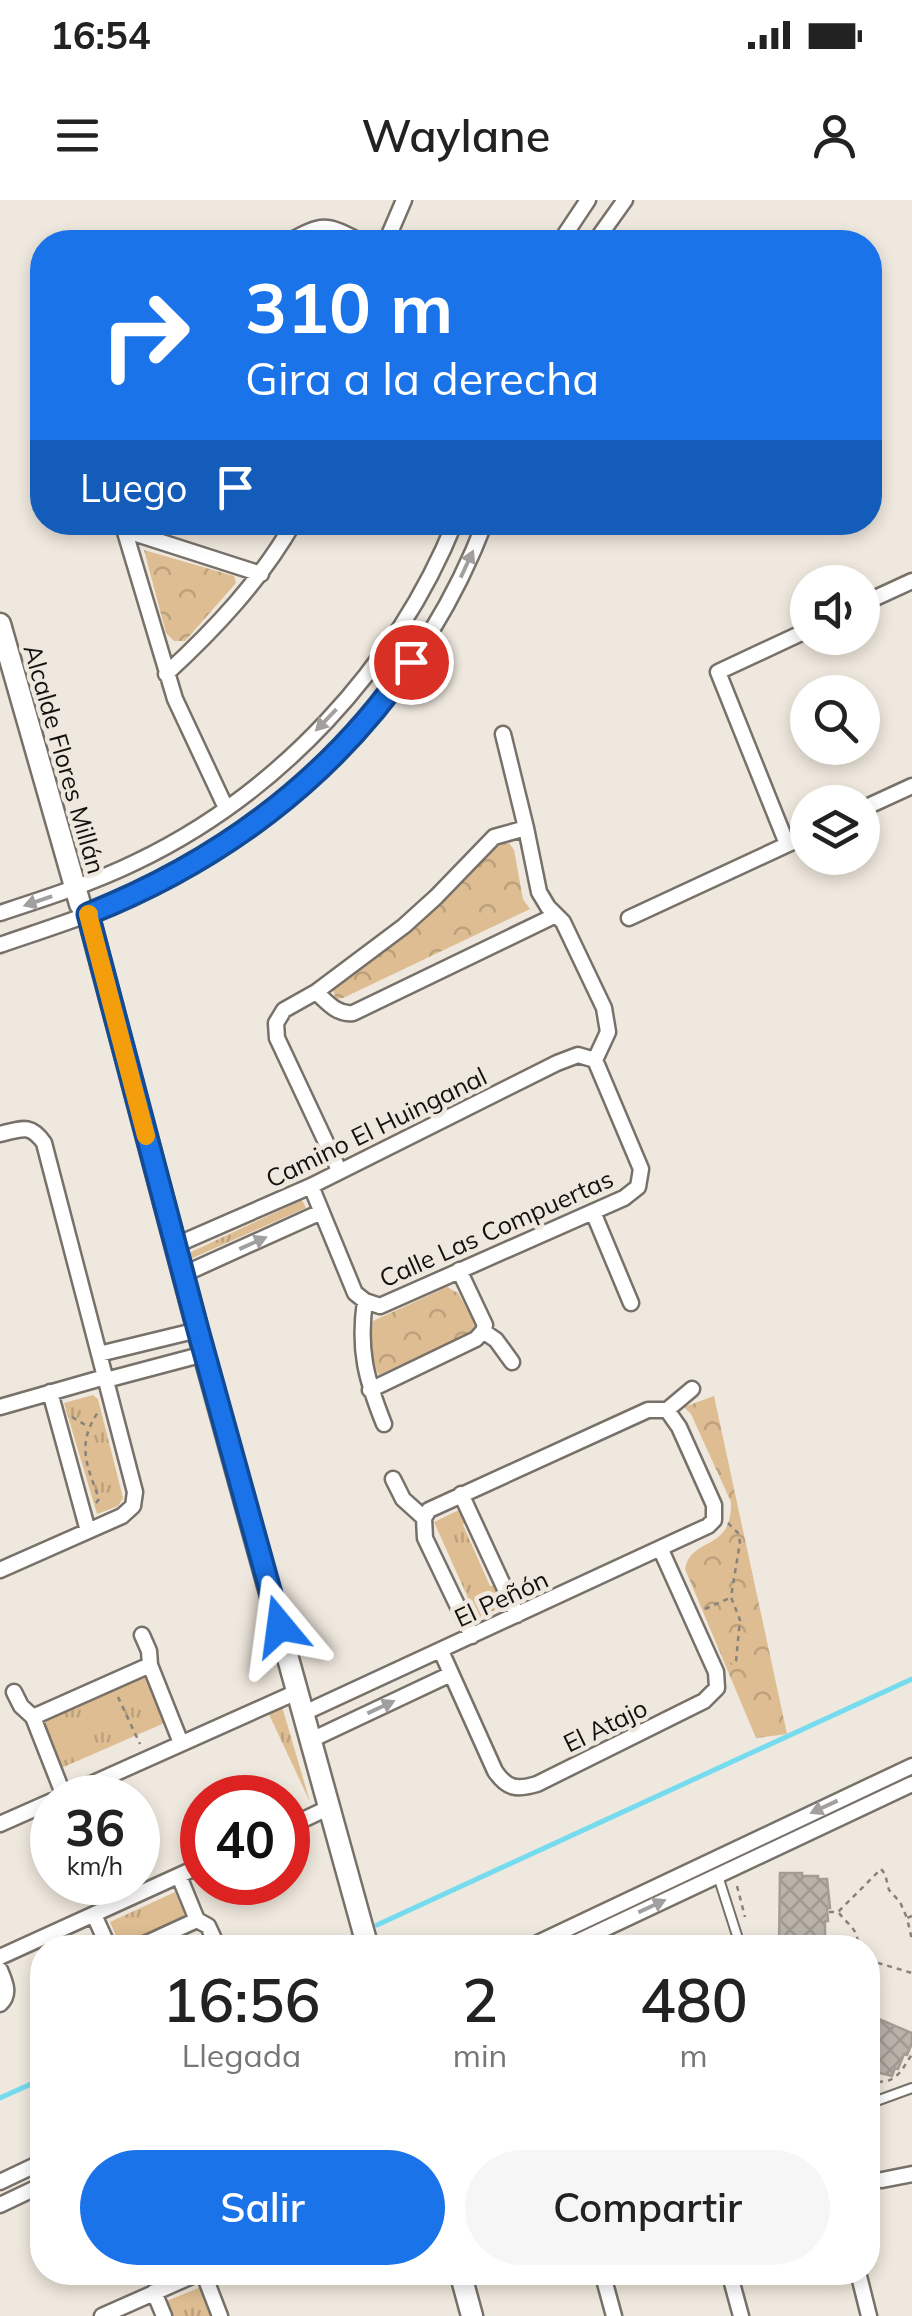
<!DOCTYPE html>
<html lang="es">
<meta charset="utf-8">
<style>
body{margin:0;font-family:Mulish,sans-serif;background:#f6f6f6;color:#222;height:100vh;display:flex;flex-direction:column;font-size:38px;white-space:nowrap}
*{box-sizing:border-box;margin:0}
p{font-size:32px;color:#767676}
.icon{flex:none;width:55px;height:55px;fill:none;stroke:currentColor;stroke-width:2;stroke-linecap:round;stroke-linejoin:round}
.map{position:relative;flex:1;overflow:hidden}
.side{position:absolute;left:30px;top:1735px;width:850px;height:350px;display:flex;flex-direction:column;background:#fff;border-radius:40px;box-shadow:0 5px 15px #0003}
.side>*{flex:none}
.guide{position:absolute;left:30px;top:30px;width:852px;height:305px;border-radius:40px;box-shadow:0 5px 15px #0003;background:#1a73e8;color:#fff;overflow:hidden}
.buttons{position:absolute;left:790px;top:365px;display:grid;gap:20px}
.buttons a{display:grid;place-items:center;width:90px;height:90px;border-radius:50%;background:#fff;box-shadow:0 5px 15px #0003;font-size:50px}
.speed{position:absolute;left:30px;top:1575px;display:flex;gap:20px;font-size:50px;font-weight:700;text-align:center}
.speed>*{display:grid;place-content:center;width:130px;height:130px;border-radius:50%;background:#fff;box-shadow:0 5px 15px #0003;line-height:1}
.speed small{font-size:25px;font-weight:400}
.speed .limit{border:15px solid #d22;background:#fff;color:#111}
.pin{position:absolute;display:grid;place-items:center;width:85px;height:85px;color:#fff;margin:-42px;border:5px solid #fff;border-radius:50%;box-shadow:0 2px 10px #0007}
.me{position:absolute;width:110px;margin:-55px;rotate:344deg;stroke-linejoin:round;filter:drop-shadow(0 0 8px #0008)}
.turn{display:flex;align-items:center;gap:35px;height:210px;padding:0 50px;font-size:45px}
.turn .icon{width:130px;height:130px;stroke-width:2.5}
.turn b{display:block;font-size:70px;line-height:85px}
.then{display:flex;align-items:center;height:95px;padding:0 50px;background:#0003;gap:20px;font-size:38px}
.eta{display:flex;justify-content:space-evenly;align-items:center;height:170px;text-align:center}
.eta b{font-size:60px;font-weight:600;line-height:70px}
.button{display:flex;gap:20px;margin-top:auto;padding:20px 50px}
.button a{flex:1;height:115px;border-radius:60px;background:#1a73e8;color:#fff;font-size:40px;font-weight:600;line-height:115px;text-align:center}
.button a+a{background:#f6f6f6;color:#222}
.status{display:flex;justify-content:space-between;align-items:center;height:70px;padding:0 50px;background:#fff;direction:ltr}
.status svg{height:28px;fill:currentColor}
header{display:flex;justify-content:space-between;align-items:center;height:130px;padding:0 50px;background:#fff;font-size:45px;font-weight:600}
.map>svg:first-child{display:block}
</style>
<div class="status"><b>16:54</b><svg viewBox="0 0 49 12"><path d="M0 12V9h3v3zM5 12V6h3v6zM10 12V3h3v9zM15 12V0h3v12zM26 1h20v11H26zM47 4h2v5h-2z"/></svg></div>
<header><svg class="icon" aria-label="menu" viewBox="0 0 24 24"><path d="M4 6h16M4 12h16M4 18h16"/></svg>Waylane<svg class="icon" aria-label="person" viewBox="0 0 24 24"><circle cx="12" cy="8" r="4"/><path d="M4 21q1-7 8-7t8 7"/></svg></header>
<div class="map">
<svg width="912" height="2116" viewBox="0 0 912 2116">
<defs>
<pattern id="grass-tufts" width="24" height="20" patternUnits="userSpaceOnUse" patternTransform="scale(2.5)"><rect width="24" height="20" fill="#ddbd91"/><path d="M3 7l-1-3M5 7V3M7 7l1-3M15 17l-1-3M17 17v-4M19 17l1-3" fill="none" stroke="#bda17c"/></pattern>
<pattern id="park-crowns" width="20" height="18" patternUnits="userSpaceOnUse" patternTransform="scale(2.5)"><rect width="20" height="18" fill="#ddbd91"/><path d="M2 6a3 3 0 1 1 6 0M12 15a3 3 0 1 1 6 0" fill="none" stroke="#bda17c"/></pattern>
<pattern id="building-cross-hatch" width="8" height="8" patternUnits="userSpaceOnUse" patternTransform="scale(2.5)"><rect width="8" height="8" fill="#bab3aa"/><path d="M0 0l8 8M0 8l8-8" fill="none" stroke="#9f9991"/></pattern>
</defs>
<rect width="100%" height="100%" fill="#efe8de"/>
<path fill="url(#grass-tufts)" d="M302,1000L306,1008L190,1059L189,1053Z
M93,1195L98,1199L123,1298L118,1306L97,1314L64,1203Z
M461,1309L466,1320L463,1325L490,1386L495,1385L504,1406L477,1418L434,1322Z
M147,1471L169,1521L59,1569L38,1519Z
M281,1503L310,1602L267,1510Z
M175,1692L186,1717L121,1747L110,1722Z
M201,2087L213,2116H170L164,2102Z"/>
<path fill="url(#park-crowns)" d="M144,350L234,376L236,383L185,441H174L166,433Z
M509,643L514,650L523,699L530,709L343,798L336,799L333,790L447,696L500,644Z
M447,1087L458,1093L476,1124L468,1134L379,1175C370,1159 371,1139 373,1121Z
M714,1196L787,1534L756,1538L685,1369C692,1335 732,1353 731,1302L691,1214L684,1207Z"/>
<g fill="none" stroke-linecap="round" stroke-linejoin="round">
<path stroke="#75dbee" stroke-width="5" d="M377,1725L912,1479
M328,1748L351,1737
M0,1898L42,1879"/>
</g>
<path fill="url(#building-cross-hatch)" stroke="#a49d95" stroke-width="2.5" d="M780,1673H802V1676H818V1679H827L830,1708H827L828,1721H825V1748H779Z
M874,1817L912,1833V1843L907,1855L904,1854L898,1869L895,1868L892,1876L868,1870V1821L872,1823Z"/>
<g fill="none" stroke-linecap="round" stroke-linejoin="round">
<defs>
<path id="lane" d="M718,1676L741,1748
M868,1904L912,1888"/>
<path id="street" d="M288,42C325,22 325,24 362,42
M386,42L404,0
M560,42L588,0
M595,42L625,0
M122,322L175,499L226,608
M124,330L261,374
M862,404L912,381
M166,474C215,429 261,380 294,322
M503,534L526,628L539,692L548,707L563,722L604,808L608,832L595,860
M862,609L912,586
M787,644L718,472L808,430
M0,713C46,698 93,683 136,662C278,594 396,468 455,322
M629,718L808,635
M0,745C55,726 111,709 162,682C308,605 426,477 485,322
M316,792C327,802 337,815 353,813L556,715
M0,934C21,929 30,923 44,943L135,1292L133,1306L122,1316L0,1370
M339,970L277,838L276,823L284,810L316,792L404,726L436,697L494,637L526,628
M311,986L355,1093L365,1101L380,1106L624,998L638,987L641,969L595,860
M593,1012L631,1103
M176,1045L311,986L557,863L578,855L595,860
M459,1070L485,1125L483,1131
M184,1074L321,1012
M365,1101C358,1150 366,1179 384,1224
M483,1131L496,1140L512,1162
M99,1154L198,1130
M106,1180L204,1154
M370,1190L476,1139L483,1131
M50,1192L88,1331
M0,1207L105,1177
M393,1279L403,1299L424,1318
M461,1294L517,1415
M142,1435L149,1451L150,1465
M472,1436L425,1338L424,1318L429,1310L648,1210H667L692,1189
M441,1451L495,1571C507,1589 517,1590 537,1584L704,1501L717,1488L716,1472L661,1350
M14,1492L21,1506L33,1517
M304,1513L708,1326L714,1320V1305L679,1227L667,1210
M311,1540L451,1474
M64,1596L33,1517L150,1465L181,1543
M60,1598L299,1491
M0,1624L52,1601
M288,1627L330,1607
M94,1715L109,1748
M197,1720L208,1726L214,1739
M136,1748L197,1720L179,1676
M527,1748L912,1566
M564,1748L912,1584
M0,1757L202,1665
M0,1770C5,1782 11,1794 0,1804
M882,1980L912,1974
M0,1982L42,1962
M0,2005L42,1985
M203,2072L220,2116
M602,2072L614,2116
M729,2072L741,2116
M858,2072L869,2116
M154,2092L164,2116
M102,2116L201,2072"/>
<path id="secondary" d="M0,424L80,704L88,715L204,1154L368,1748
M460,2072L472,2116"/>
</defs>
<use href="#lane" stroke="#777169" stroke-width="12"/>
<use href="#street" stroke="#777169" stroke-width="19"/>
<use href="#secondary" stroke="#777169" stroke-width="25"/>
<path stroke="#87827b" stroke-width="2.5" stroke-dasharray="5 5" stroke-linecap="butt" d="M72,1217L87,1226
M96,1303L99,1299C87,1265 76,1245 98,1212
M728,1323L738,1333L740,1342L731,1397L740,1420L736,1461L731,1464
M705,1409L730,1398
M118,1497L140,1544
M737,1686L745,1717
M829,1712H838L881,1669L885,1674L889,1690L900,1702L907,1718
M839,1713C848,1725 863,1733 855,1748
M912,1716L907,1718L912,1740
M868,1760L912,1773
M868,1880C894,1886 899,1875 912,1854"/>
<use href="#lane" stroke="#fff" stroke-width="8"/>
<use href="#street" stroke="#fff" stroke-width="14"/>
<use href="#secondary" stroke="#fff" stroke-width="20"/>
</g>
<defs><path id="oneway-solid" d="M-6-.8H1V-3.2L6.5 0L1 3.2V.8H-6Z" transform="scale(2.5)"/></defs>
<g fill="#a1a09f">
<use href="#oneway-solid" transform="translate(467 364) rotate(-65)"/>
<use href="#oneway-solid" transform="translate(326 520) rotate(134)"/>
<use href="#oneway-solid" transform="translate(38 701) rotate(161)"/>
<use href="#oneway-solid" transform="translate(253 1043) rotate(-24)"/>
<use href="#oneway-solid" transform="translate(381 1507) rotate(-25)"/>
<use href="#oneway-solid" transform="translate(824 1607) rotate(155)"/>
<use href="#oneway-solid" transform="translate(652 1706) rotate(-25)"/>
</g>
<g fill="none" stroke-linecap="round" stroke-linejoin="round">
<defs>
<path id="route" d="M280,1426L198,1130L88,714C219,662 331,579 411,462"/>
</defs>
<use href="#route" stroke="#114b97" stroke-width="25"/>
<use href="#route" stroke="#1a73e8" stroke-width="18"/>
<path stroke="#f59e0b" stroke-width="18" d="M89,714H88L146,936"/>
</g>
<g text-anchor="middle" dominant-baseline="central" stroke-width="9" stroke-linejoin="round" paint-order="stroke">
<g font-size="25" fill="#14110e" stroke="#efe8de">
<text transform="translate(65 559) rotate(74)">Alcalde Flores Millán</text>
<text transform="translate(376 927) rotate(-26)">Camino El Huinganal</text>
<text transform="translate(496 1028) rotate(-24)">Calle Las Compuertas</text>
<text transform="translate(501 1398) rotate(-25)">El Peñón</text>
<text transform="translate(605 1525) rotate(-26)">El Atajo</text>
</g>
</g>
</svg>
<div class="buttons">
<a><svg class="icon" aria-label="sound" viewBox="0 0 24 24"><path d="M4 9h4l5-4v14l-5-4H4zM17 9q2 3 0 6"/></svg></a>
<a><svg class="icon" aria-label="search" viewBox="0 0 24 24"><circle cx="10" cy="10" r="6"/><path d="M15 15l6 6"/></svg></a>
<a><svg class="icon" aria-label="layers" viewBox="0 0 24 24"><path d="M12 4l9 5-9 5-9-5zM3 14l9 5 9-5"/></svg></a>
</div>
<div class="speed"><div>36<small>km/h</small></div><div class="limit">40</div></div>
<div class="pin" style="left:411px;top:462px;background:#d93025"><svg class="icon" aria-label="arrive" viewBox="0 0 24 24"><path d="M6 21V4h12l-3 4 3 4H6"/></svg></div>
<svg class="me" style="left:280px;top:1426px" viewBox="-20 -20 40 40"><path d="M0-17L14 15 0 8-14 15z" fill="#1a73e8" stroke="#fff" stroke-width="4"/></svg>
<div class="guide">
<div class="turn"><svg class="icon" aria-label="right" viewBox="0 0 24 24"><path d="M7 20v-9h11M14 6l5 5-5 5"/></svg><div><b>310 m</b>Gira a la derecha</div></div>
<div class="then">Luego<svg class="icon" aria-label="arrive" viewBox="0 0 24 24"><path d="M6 21V4h12l-3 4 3 4H6"/></svg></div>
</div>
<section class="side">
<div class="eta">
<div><b>16:56</b><p>Llegada</p></div>
<div><b>2</b><p>min</p></div>
<div><b>480</b><p>m</p></div>
</div>
<div class="button"><a>Salir</a><a>Compartir</a></div>
</section>
</div>
